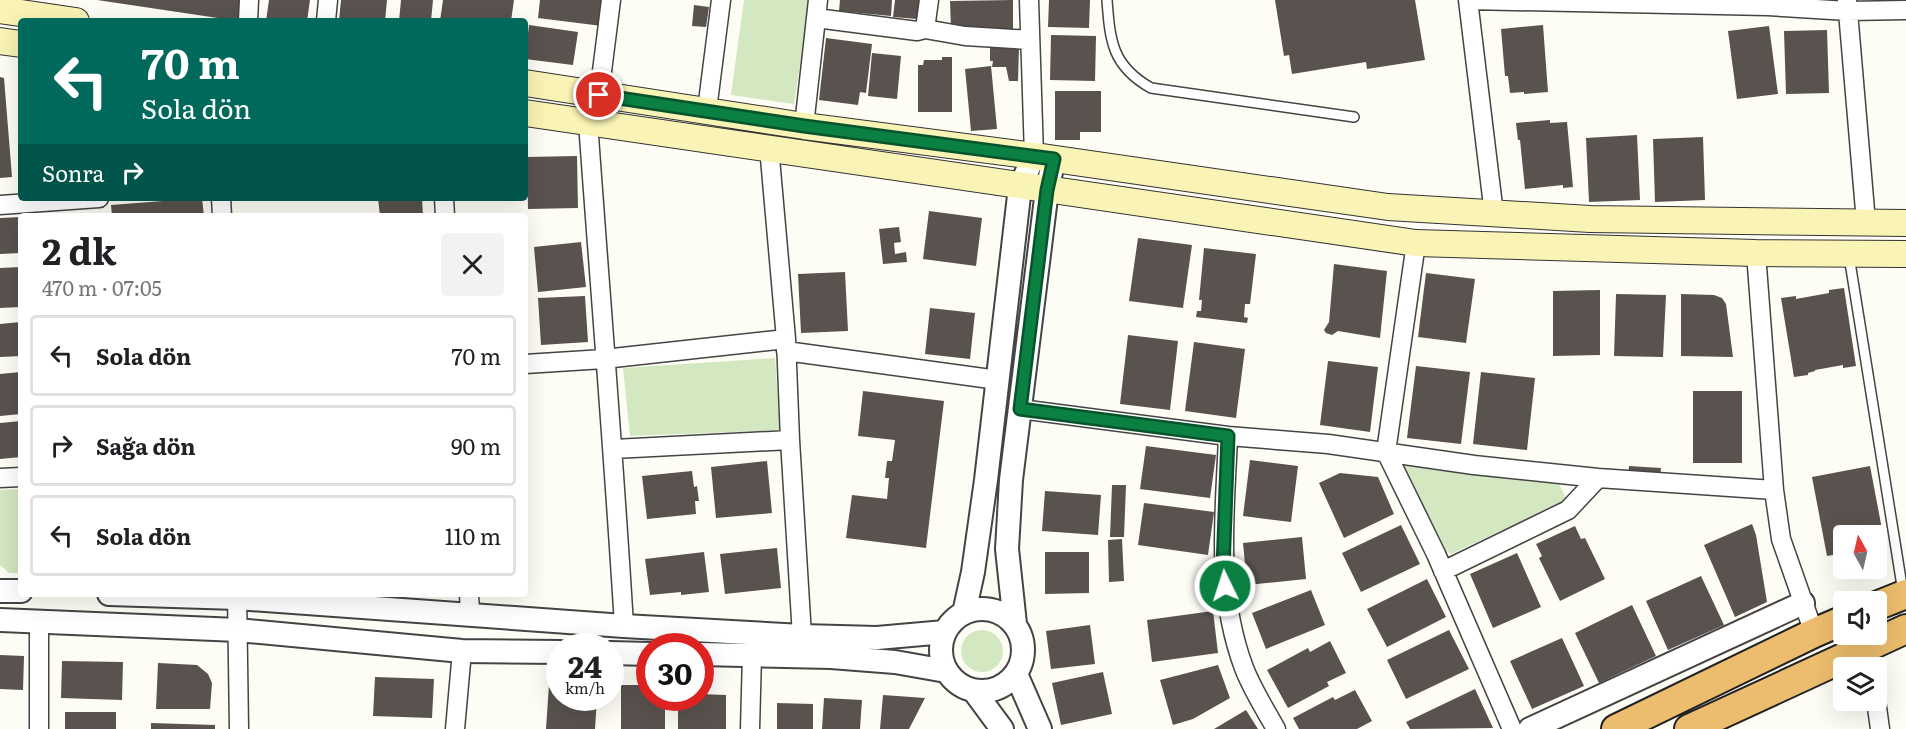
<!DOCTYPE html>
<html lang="tr">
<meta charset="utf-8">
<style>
body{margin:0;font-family:Literata,serif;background:#f2f2f2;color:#202124;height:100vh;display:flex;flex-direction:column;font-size:22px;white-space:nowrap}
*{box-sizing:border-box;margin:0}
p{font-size:20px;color:#757577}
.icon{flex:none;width:33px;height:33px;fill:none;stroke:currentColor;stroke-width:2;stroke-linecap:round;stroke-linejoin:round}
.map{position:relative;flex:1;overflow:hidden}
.panel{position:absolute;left:18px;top:213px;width:510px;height:384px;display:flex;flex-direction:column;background:#fff;border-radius:6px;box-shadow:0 6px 24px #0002}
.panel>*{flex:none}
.top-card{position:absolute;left:18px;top:18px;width:510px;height:183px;border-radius:6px;box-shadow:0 6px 24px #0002;background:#00695c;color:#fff;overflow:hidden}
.needle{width:39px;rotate:352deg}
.buttons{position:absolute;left:1833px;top:525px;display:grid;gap:12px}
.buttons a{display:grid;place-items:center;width:54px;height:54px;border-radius:6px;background:#fff;box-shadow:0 6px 24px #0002;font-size:30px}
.speed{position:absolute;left:546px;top:633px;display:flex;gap:12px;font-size:30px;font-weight:700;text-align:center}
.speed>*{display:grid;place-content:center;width:78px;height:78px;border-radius:50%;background:#fff;box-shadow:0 6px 24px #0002;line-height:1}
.speed small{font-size:15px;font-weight:400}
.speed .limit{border:9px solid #d22;background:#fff;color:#111}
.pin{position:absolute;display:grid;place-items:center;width:51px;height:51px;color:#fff;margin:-26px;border:3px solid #fff;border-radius:50%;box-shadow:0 2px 6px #0007}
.me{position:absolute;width:66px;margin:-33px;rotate:356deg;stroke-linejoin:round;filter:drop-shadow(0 0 4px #0008)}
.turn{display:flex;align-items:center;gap:21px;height:126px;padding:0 24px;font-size:27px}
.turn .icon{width:78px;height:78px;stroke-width:2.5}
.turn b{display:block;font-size:42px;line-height:51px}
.then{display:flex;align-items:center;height:57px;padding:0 24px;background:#0003;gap:12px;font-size:22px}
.round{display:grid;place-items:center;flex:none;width:63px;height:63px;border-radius:6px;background:#f2f2f2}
.headline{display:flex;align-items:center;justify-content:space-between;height:102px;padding:0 24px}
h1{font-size:36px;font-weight:700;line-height:45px}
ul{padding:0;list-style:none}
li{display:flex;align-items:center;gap:18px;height:81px;margin:0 12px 9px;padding:0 12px;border:3px solid #e0e0e0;border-radius:6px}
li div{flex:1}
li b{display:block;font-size:22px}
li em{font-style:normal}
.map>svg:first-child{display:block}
</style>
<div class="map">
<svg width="1906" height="729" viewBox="0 0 1906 729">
<rect width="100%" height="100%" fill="#fefdf5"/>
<path fill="#d3e7c0" d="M744,0H810L794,104L731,95Z
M775,358L780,430L630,436L623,368Z
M1406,464L1557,480L1566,498L1565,501L1451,554L1446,551L1404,470Z
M21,489V573H9L0,565V490Z
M961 651a21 21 0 1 1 42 0a21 21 0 1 1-42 0Z"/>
<path fill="#59524e" d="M97,0H241L238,21Z
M269,0H310L307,21H266Z
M341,0H387L385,21H339Z
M401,0H433L431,21H399Z
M443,0H514L511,21H440Z
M540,0H606L602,26L538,18Z
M840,0H892L891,16L839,11Z
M895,0H919L917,19L893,17Z
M1013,0V30L951,29L950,1Z
M1049,0H1090L1089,28L1048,27Z
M1275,0H1415L1425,60L1367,69L1366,62L1292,74L1289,55L1284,56Z
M694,5L709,7L706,27L692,26Z
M529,25L578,32L573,65L525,59Z
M1543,25L1548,92L1524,94V92L1510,93L1508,76H1505L1501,29Z
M1769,26L1778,94L1737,99L1728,31Z
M1827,30L1829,93L1786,94L1784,31Z
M1051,35L1096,36L1095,81L1050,80Z
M826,38L872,44L866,93L860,92L858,105L819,100Z
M990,47H1019L1018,81H1009L1006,67H992L993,61H990Z
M872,53L901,56L897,99L868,96Z
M942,57H952V112H918V65H923L924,60H942Z
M991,66L997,129L971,131L965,69Z
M0,77L4,78L12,177L0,178Z
M1055,91H1101V132H1080V140H1055Z
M1550,120V123L1567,122L1573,187L1563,188V185L1525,189L1520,140H1518L1516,123Z
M1637,135L1640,200L1589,202L1586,138Z
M1703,137L1705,200L1655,202L1653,139Z
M577,156L578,208L528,209L527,157Z
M202,198L204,216H112L111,205Z
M378,198H422L423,216H380Z
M929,211L982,218L976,266L923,259Z
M21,217V253L0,254V218Z
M899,227L901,242L894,243L895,254L906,252L907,262L883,264L879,229Z
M1138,238L1192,245L1183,308L1129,301Z
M581,242L586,287L538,292L534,247Z
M1204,248L1256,254L1250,304H1245L1244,317L1248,318L1247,323L1196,317L1197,311H1201L1202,300H1199Z
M1334,264L1387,271L1380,338L1338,331L1332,335L1326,333L1324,330L1329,322Z
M21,267V307L0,308V268Z
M845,272L848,331L801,333L798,274Z
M1426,273L1475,279L1466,343L1418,337Z
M1844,288L1856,366L1843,368V365L1815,370V371L1808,373V375L1794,377L1781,298L1796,296V299L1829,293V290Z
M1600,290V355L1553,356V291Z
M1616,294L1666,295L1663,357L1614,356Z
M1681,294L1714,295L1722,298L1726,304L1733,357L1681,356Z
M585,296L588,342L541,345L538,298Z
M930,308L975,313L970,359L925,354Z
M21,322V356L0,357V324Z
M1128,335L1178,341L1170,410L1120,404Z
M1194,342L1245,349L1236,418L1185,411Z
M1328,361L1378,367L1370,432L1320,425Z
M1416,366L1470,372L1461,444L1407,438Z
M21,372V414L0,416V374Z
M1481,372L1535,378L1527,450L1473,444Z
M863,391L944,401L926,548L846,538L852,495L887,499L889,478H885L887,461H892L895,440L858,436Z
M1693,391H1742V463H1693Z
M21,421V457L0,459V423Z
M1146,446L1216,455L1210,498L1140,489Z
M1250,460L1298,466L1291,522L1243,516Z
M767,461L772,513L716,518L711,467Z
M1629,466L1661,468L1660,478L1628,476Z
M1870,466L1885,545L1876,547V536H1844V553L1827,556L1812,477Z
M692,471L694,487L697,486L699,501H695L696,514L647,519L642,476Z
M1340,473L1378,477L1394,514L1344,538L1319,483Z
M1112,485H1126L1124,537H1110Z
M1045,491L1101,495L1098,535L1042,531Z
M1144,503L1214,512L1208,555L1138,545Z
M1752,524L1756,535L1767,602L1735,617L1704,545Z
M1401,525L1420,564L1361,592L1342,553Z
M1575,526L1581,539L1585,538L1605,579L1560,601L1539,558L1542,556L1536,544Z
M1302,537L1306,579L1247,585L1243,543Z
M1122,539L1124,581L1109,582L1108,540Z
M777,548L781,588L725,594L720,554Z
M704,552L709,592L681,595V592L650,595L645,559Z
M1045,552H1089V593L1045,594Z
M1517,553L1541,607L1493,628L1470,574Z
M1701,576L1724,625L1668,650L1646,601Z
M1427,579L1446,617L1387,647L1367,609Z
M1311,590L1325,625L1266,649L1252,613Z
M1632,605L1656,656L1599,683L1575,633Z
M1213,611L1218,653L1152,662L1147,620Z
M1090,625L1095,664L1051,669L1046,631Z
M1449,630L1469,669L1406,699L1387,660Z
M1562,638L1584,686L1532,709L1510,661Z
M1330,641L1346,673L1327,682L1329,686L1288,708L1267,670L1308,648L1310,652Z
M0,655L24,656L23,690L0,689Z
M62,661L123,662L122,700L61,698Z
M158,663L197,665L208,674L212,683L210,709H156Z
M1218,665L1230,698L1193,719L1173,725L1160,680Z
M1103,672L1112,714L1061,725L1052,683Z
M375,677L434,679L432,718L373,716Z
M549,684L560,685V698H597L595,729H546Z
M621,685H650V698H665V729H621Z
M1475,689L1493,728L1410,729L1406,722Z
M1355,690L1372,721L1357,729H1299L1293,718L1333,697L1335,700Z
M700,694L726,695V729H678V698H700Z
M883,695L925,698L909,729H880Z
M824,698L862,700L860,729H822Z
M777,703L813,704V729H777Z
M1246,710L1258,729H1214Z
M65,712H116V729H65Z
M151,723L215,725V729H151Z"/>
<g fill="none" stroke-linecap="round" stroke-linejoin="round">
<defs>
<path id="service" d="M1107,0C1110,41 1112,66 1151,88L1354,117
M1849,256L1903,592"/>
<path id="minor" d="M1029,0L1034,156
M1468,0L1768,6L1848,11L1906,10
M1468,0L1494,214
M1847,0L1866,222
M816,18L917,31L925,29L929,0
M248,21L249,0
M326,21L328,0
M925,29L965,36L1030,40
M599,95L611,0
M707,110L721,0
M588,122C600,290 614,458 624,626
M804,126L818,0
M769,147L786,339L790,440L802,636
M221,198L222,216
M444,198L445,216
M0,205L99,198
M1416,243L1386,452L1436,554L1512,729
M1756,253L1774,490L1781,539L1814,633
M786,351L998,380
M525,364L604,359L786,339
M1020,409L1228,436L1328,444L1474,465L1598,478L1774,490
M1228,436C1225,515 1215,591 1244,668C1252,689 1265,709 1276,729
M614,449L790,440
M0,478L21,477
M1443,571L1568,510L1598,478
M237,594L239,729
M469,594L470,614
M1867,647L1871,668
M1876,700L1880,729
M39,729V622
M455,729L462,651
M750,729L752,655"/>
<path id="tertiary" d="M0,591H21
M109,594L237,598L624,626L802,636L877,638L945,632
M941 650a41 41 0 1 1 82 0a41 41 0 1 1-82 0Z
M964,613L973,572L986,480L1020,187L1034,156
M0,620L238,630L462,651L560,652
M1015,624L1007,549L1011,480L1047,190L1054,159
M610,653L650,654
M700,654L831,657L895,662L946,671
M1016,674L1040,729
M974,691L1002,729
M1530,729L1803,603"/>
<path id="secondary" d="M0,10L76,21
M0,41L21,44
M525,83L804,126L1034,156L1388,207L1590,219L1906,223
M525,113L1416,243L1756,253L1906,254"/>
<path id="trunk" d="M1876,606L1906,594
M1616,729L1814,633L1844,620
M1689,729L1906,629"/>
</defs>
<use href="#service" stroke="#444" stroke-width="12"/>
<use href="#minor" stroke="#444" stroke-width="21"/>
<use href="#tertiary" stroke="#444" stroke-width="26"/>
<use href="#secondary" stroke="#333" stroke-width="28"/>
<use href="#trunk" stroke="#222" stroke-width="32"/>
<use href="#service" stroke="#fff" stroke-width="9"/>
<use href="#minor" stroke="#fff" stroke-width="18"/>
<use href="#tertiary" stroke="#fff" stroke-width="22"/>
<use href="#secondary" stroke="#f9f3b5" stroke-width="26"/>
<use href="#trunk" stroke="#ecbd6e" stroke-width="28"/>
</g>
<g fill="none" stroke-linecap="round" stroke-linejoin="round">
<defs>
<path id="route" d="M599,95L804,126L1054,159L1047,190L1020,409L1228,436L1223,568L1225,586"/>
</defs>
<use href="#route" stroke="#07532c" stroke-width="15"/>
<use href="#route" stroke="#0b8043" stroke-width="10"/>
</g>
</svg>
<div class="buttons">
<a><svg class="needle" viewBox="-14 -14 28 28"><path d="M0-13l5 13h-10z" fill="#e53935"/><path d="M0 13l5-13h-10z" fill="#757577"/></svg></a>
<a><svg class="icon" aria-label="sound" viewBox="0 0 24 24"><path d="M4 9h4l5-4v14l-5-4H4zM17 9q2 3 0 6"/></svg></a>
<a><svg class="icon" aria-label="layers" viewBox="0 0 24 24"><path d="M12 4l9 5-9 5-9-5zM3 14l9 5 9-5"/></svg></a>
</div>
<div class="speed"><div>24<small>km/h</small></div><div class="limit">30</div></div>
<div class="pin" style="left:599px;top:95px;background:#d93025"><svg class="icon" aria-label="arrive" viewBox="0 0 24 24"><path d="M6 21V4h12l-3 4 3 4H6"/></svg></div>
<svg class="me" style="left:1225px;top:586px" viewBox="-20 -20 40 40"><circle r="17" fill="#0b8043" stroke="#fff" stroke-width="3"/><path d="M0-11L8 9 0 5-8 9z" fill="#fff"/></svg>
<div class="top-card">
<div class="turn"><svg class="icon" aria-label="left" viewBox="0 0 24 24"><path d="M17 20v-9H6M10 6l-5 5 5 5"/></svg><div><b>70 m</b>Sola dön</div></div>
<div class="then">Sonra<svg class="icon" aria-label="right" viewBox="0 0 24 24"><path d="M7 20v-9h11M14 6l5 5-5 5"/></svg></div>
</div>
<section class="panel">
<div class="headline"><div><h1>2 dk</h1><p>470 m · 07:05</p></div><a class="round"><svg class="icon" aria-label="close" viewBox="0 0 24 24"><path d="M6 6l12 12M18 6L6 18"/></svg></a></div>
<ul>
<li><svg class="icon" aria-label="left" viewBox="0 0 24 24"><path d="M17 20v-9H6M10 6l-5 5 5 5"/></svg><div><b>Sola dön</b></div><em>70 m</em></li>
<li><svg class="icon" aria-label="right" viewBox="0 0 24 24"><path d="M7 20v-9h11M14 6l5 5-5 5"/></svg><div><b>Sağa dön</b></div><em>90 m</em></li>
<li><svg class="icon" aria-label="left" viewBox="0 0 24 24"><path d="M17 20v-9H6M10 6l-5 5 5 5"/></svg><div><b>Sola dön</b></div><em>110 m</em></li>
</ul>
</section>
</div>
